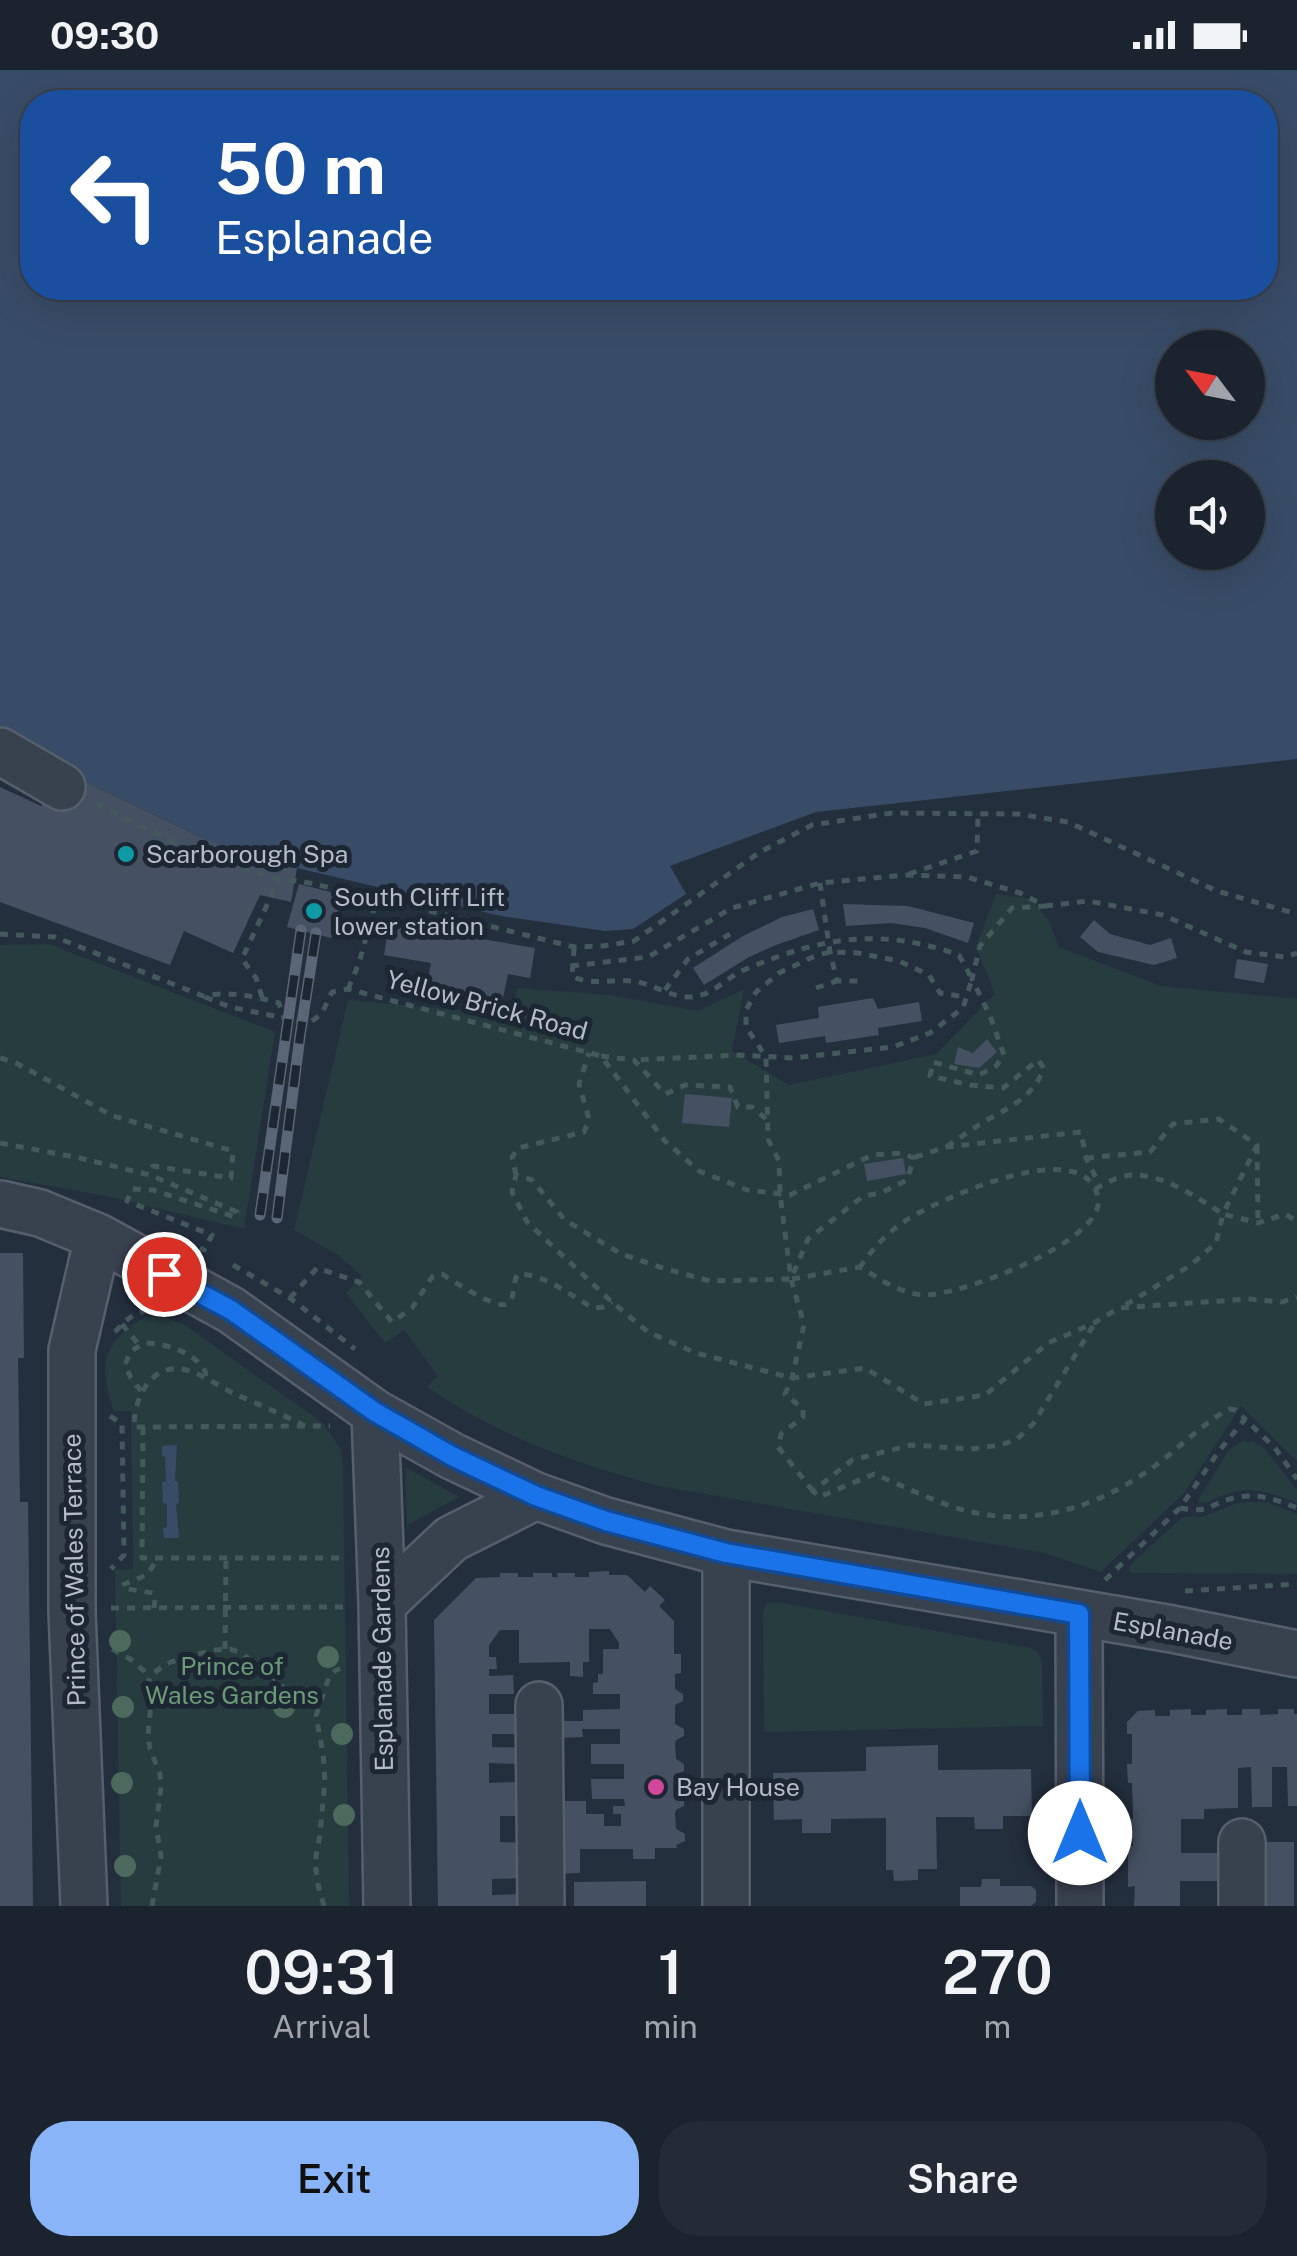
<!DOCTYPE html>
<style>
body{margin:0;font-family:"Public Sans",sans-serif;background:#242b36;color:#f1f3f6;height:100vh;display:flex;flex-direction:column;font-size:38px;white-space:nowrap}
*{box-sizing:border-box;margin:0}
p{font-size:32px;color:#a0a4aa}
.icon{flex:none;width:55px;height:55px;fill:none;stroke:currentColor;stroke-width:2;stroke-linecap:round;stroke-linejoin:round}
.map{position:relative;height:1836px;overflow:hidden}
.details{display:flex;flex-direction:column;background:#1b232e;flex:1}
.details>*{flex:none}
.banner{position:absolute;left:20px;top:20px;width:1258px;height:210px;border-radius:40px;box-shadow:0 10px 40px #0002,0 0 0 2px #39404a;background:#1a4fa0;color:#fff;overflow:hidden}
.needle{width:65px;rotate:302deg}
.buttons{position:absolute;left:1155px;top:260px;display:grid;gap:20px}
.buttons a{display:grid;place-items:center;width:110px;height:110px;border-radius:50%;background:#1b232e;box-shadow:0 10px 40px #0002,0 0 0 2px #39404a;font-size:50px}
.pin{position:absolute;display:grid;place-items:center;width:85px;height:85px;color:#fff;margin:-42px;border:5px solid #fff;border-radius:50%;box-shadow:0 2px 10px #0007}
.me{position:absolute;width:110px;margin:-55px;rotate:0deg;stroke-linejoin:round;filter:drop-shadow(0 0 8px #0008)}
.turn{display:flex;align-items:center;gap:35px;height:210px;padding:0 30px;font-size:45px}
.turn .icon{width:130px;height:130px;stroke-width:2.5}
.turn b{display:block;font-size:70px;line-height:85px}
.eta{display:flex;justify-content:space-evenly;align-items:center;height:170px;text-align:center}
.eta b{font-size:60px;font-weight:600;line-height:70px}
.primary-button{display:flex;gap:20px;margin-top:auto;padding:20px 30px}
.primary-button a{flex:1;height:115px;border-radius:40px;background:#8ab4f8;color:#111;font-size:40px;font-weight:600;line-height:115px;text-align:center}
.primary-button a+a{background:#242b36;color:#f1f3f6}
.status{display:flex;justify-content:space-between;align-items:center;height:70px;padding:0 50px;background:#1b232e;direction:ltr}
.status svg{height:28px;fill:currentColor}
.map>svg:first-child{display:block}
</style>
<div class="status"><b>09:30</b><svg viewBox="0 0 49 12"><path d="M0 12V9h3v3zM5 12V6h3v6zM10 12V3h3v9zM15 12V0h3v12zM26 1h20v11H26zM47 4h2v5h-2z"/></svg></div>
<div class="map">
<svg width="1297" height="1836" viewBox="0 0 1297 1836">
<rect width="100%" height="100%" fill="#242f3e"/>
<path fill="#263c3f" d="M996,824L1031,829L1049,851L1059,877L1161,916L1297,929V1391L1241,1336L1185,1422L1101,1502L1044,1483L664,1417C602,1401 537,1380 480,1349C462,1340 444,1328 427,1317L438,1306L404,1260L385,1273L346,1223L362,1206L335,1183L294,1160L348,930L510,945L517,918L610,925L698,941L744,919L732,981L789,1015L936,984L995,924L976,877Z
M49,874L275,962L244,1159L106,1126L0,1107V875Z
M149,1246L164,1247L183,1254L323,1353L340,1378L343,1393L349,1836H121L115,1500L133,1499L131,1341H113C107,1314 98,1293 116,1270C126,1258 135,1252 149,1246Z
M1242,1371L1254,1372L1265,1379L1297,1420V1433C1276,1424 1252,1416 1230,1423C1218,1426 1210,1434 1198,1433V1430L1228,1381Z
M405,1397L459,1427L407,1455Z
M1247,1432H1267L1297,1444V1504L1131,1503L1129,1498L1137,1488L1183,1447H1203L1234,1434Z
M776,1532L1031,1578L1038,1582L1042,1591L1043,1656L764,1662L763,1540L767,1533Z"/>
<path fill="#394c67" fill-rule="evenodd" d="M0,0H1297V689L816,742L670,796L686,824L633,859L605,861L501,846L297,798L207,770L60,700L0,664ZM32,32H1265V218H32ZM1172,278H1248V352H1172ZM1172,408H1248V482H1172Z
M177,1375L175,1411L178,1412L179,1433L176,1434L179,1468H164L163,1458L167,1457V1434L163,1433L162,1412L166,1411L165,1387L162,1386V1376Z"/>
<path fill="#455162" d="M60,700L207,770L297,798L291,832L260,825L233,883L184,861L170,895L0,832V717L41,736Z
M299,814L342,825L331,868L287,857Z
M843,834L908,836L974,853L968,873L925,858L891,853L846,856Z
M813,839L819,860L776,875L749,887L704,915L693,898L743,866L782,847Z
M1094,850L1110,864L1150,875L1171,868L1177,888L1154,895L1098,882L1080,867Z
M389,853L535,878L530,908L508,904L502,933L426,920L431,893L384,885Z
M1237,889L1268,894L1264,913L1234,908Z
M873,928L878,939L919,932L922,951L878,958L879,965L826,973L825,966L779,973L776,955L819,948L818,937Z
M987,969L997,982L979,998L954,994L958,977L973,983Z
M685,1024L732,1028L729,1057L682,1053Z
M903,1088L906,1104L867,1111L864,1094Z
M0,1183H23L24,1288H18L20,1432H28L33,1836H0Z
M609,1501V1505H627L645,1522L650,1516L665,1530L659,1536L674,1551V1584H681V1603L675,1604V1619L683,1624V1631L675,1635V1654L684,1659V1666L676,1670L675,1674L676,1689L684,1694V1701L675,1705L676,1724L684,1729V1736L676,1740L675,1743L676,1759L685,1764V1771L676,1775L677,1778H655V1789H633V1779H580V1803L550,1804L558,1731H586V1744H604V1756H621V1744H613V1736H625L624,1729H592L591,1709H624V1694H591V1674H620V1659H582L583,1667L555,1668L554,1651H583V1640L620,1639V1624H593V1613L598,1612V1604H603V1579H619V1573L610,1559H589V1592H583V1607L570,1606V1592L519,1593V1560H500L489,1575V1587H496L497,1599H489V1606L513,1605L514,1624H489V1644H528V1664H492V1677L521,1678V1694L489,1693V1713L516,1712V1746H500V1772L525,1773V1808L492,1809V1825L527,1824V1836H438L434,1550L476,1508L500,1507V1503H518V1507H533V1503H552V1507H558L557,1503H575V1507H589V1502Z
M1191,1639V1645H1206V1640L1227,1639V1645H1242V1639H1260V1645L1278,1644V1639H1294V1644H1297V1736H1288L1287,1697H1272V1737H1252L1251,1697L1238,1698V1738L1204,1739V1749H1181V1783H1229V1811H1180V1836H1134L1135,1816L1128,1817V1776H1133L1132,1768H1128V1749H1133L1132,1713H1128L1127,1694H1132V1664H1127V1652L1138,1641L1155,1640V1646H1170V1640Z
M938,1675V1700L1031,1699L1032,1746H1003V1759H975L974,1747H936L937,1799H918V1810L894,1811L893,1800H886V1748L831,1749V1763H802V1749L774,1750L773,1703L866,1701V1677Z
M1256,1772H1294V1836H1256Z
M982,1809H1000V1816H1031L1036,1820V1832L1031,1836H960V1817H981Z
M646,1811V1836H574V1812Z"/>
<g fill="none" stroke-linecap="round" stroke-linejoin="round">
<defs>
<path id="minor" d="M0,681L62,717
M0,1134L40,1143L98,1167L231,1240L375,1343L452,1386L536,1426L606,1451L726,1483L1172,1559L1297,1584
M375,1343L382,1534L387,1836
M726,1483V1836
M382,1534L451,1469L536,1426
M1079,1544L1080,1836
M539,1635L541,1836
M1242,1772V1836
M84,1836L72,1542V1280L98,1167"/>
</defs>
<use href="#minor" stroke="#565f6c" stroke-width="50"/>
<path stroke="#44595c" stroke-width="5" stroke-dasharray="8 8" stroke-linecap="butt" d="M96,734L211,790L279,809L300,811L377,828L574,877L603,876L634,871L760,782L812,755L892,743L1018,744L1068,752L1217,821L1297,844
M909,804L977,781L978,745
M820,813L830,882L837,911H859
M1045,836L1088,831L1163,845L1246,882L1285,887L1297,883
M0,864L55,867L203,926C230,921 253,926 279,933L284,948L311,952L322,943L332,922L348,919L601,986L665,1071L699,1101L747,1120L790,1125L872,1085L902,1083L914,1088L907,1110L883,1122L862,1127L808,1169L791,1209L710,1211L666,1199L621,1184L565,1150L532,1110L516,1105L512,1122L527,1152L612,1232L648,1262L696,1283L792,1308L865,1298L924,1334L985,1325L1048,1273L1094,1253L1119,1238L1248,1229L1282,1232L1297,1227
M574,878L572,906C590,916 612,909 632,911C652,913 671,928 691,927C713,926 725,908 744,900C821,867 880,857 959,885L972,909L963,938L930,963L893,977L793,988L740,985L634,990
M571,896L648,887L732,838L820,813L905,805L967,807L1020,823L1045,836L1012,838L980,876L972,909L990,946L1004,985L996,996L979,1005L933,992L930,1006L970,1015L1003,1018L1038,990L1044,998C1033,1027 1012,1036 987,1050C973,1058 960,1068 946,1077
M816,918L837,911
M348,919L359,893L377,828
M665,920L688,889L730,864
M205,927L230,937L284,948
M262,927L256,908L242,889L279,809
M601,986L634,990L665,1024L685,1015L730,1017L738,1037H752L767,1050
M0,988L16,993L113,1046L233,1081L231,1108L153,1096L150,1105
M0,1073L80,1088L150,1105L237,1142L235,1147L153,1120L132,1119L127,1131L212,1165L204,1180L200,1178
M1257,1076L1258,1153
M915,1087L946,1077L1081,1062L1086,1088L1100,1116
M1086,1088L1150,1082L1173,1054L1219,1049L1257,1075L1223,1144L1258,1153L1285,1144L1297,1151
M516,1105L512,1087L518,1078L584,1062L589,1049L579,1014L589,983
M1095,1119C1104,1114 1115,1108 1125,1106C1156,1099 1198,1128 1223,1144L1216,1173L1191,1195L1122,1237
M233,1195L290,1228L355,1279
M792,1209L860,1197C878,1208 899,1223 922,1225C957,1227 1106,1172 1098,1128C1086,1062 940,1129 908,1149C888,1162 874,1177 860,1197
M290,1228L317,1198L359,1212L392,1252L412,1238L432,1207L442,1204C453,1211 497,1240 507,1234C515,1230 513,1212 517,1205C539,1200 573,1227 593,1238L604,1237L612,1232
M122,1254L139,1275
M1093,1256L1033,1354L1016,1370L1000,1375L971,1379L911,1375L852,1390L813,1421L819,1427L874,1404C903,1416 937,1433 967,1441C1033,1457 1095,1438 1149,1400C1177,1381 1200,1355 1229,1339L1236,1340L1245,1349
M115,1262C126,1249 135,1242 151,1240
M141,1321L131,1308L125,1295L130,1282L144,1273C165,1273 196,1282 206,1303L204,1308
M110,1346L122,1354L124,1485L111,1499
M305,1356C282,1344 257,1334 233,1323C219,1316 205,1306 190,1301C153,1289 134,1326 134,1357H143L305,1356H330
M143,1357L142,1488H343
M813,1421L778,1377L781,1364L803,1347V1339L785,1324L792,1308L804,1255L791,1209L780,1124L779,1091L768,1069L766,987L746,957V940L756,922L779,903L815,886L830,882L858,883L899,891L929,905L940,923L966,927
M1180,1438C1211,1444 1208,1434 1234,1428C1256,1422 1277,1430 1297,1438
M1105,1510L1180,1438L1219,1381L1245,1349L1275,1378L1297,1409
M1185,1521L1297,1514
M111,1538L343,1537
M154,1538L155,1529L153,1523L128,1519L122,1515L147,1505L158,1488
M112,1579L130,1589L150,1606
M225,1579L226,1488
M152,1836L161,1786L156,1756L161,1717L160,1704L150,1679L148,1665L151,1634L148,1613L151,1605L166,1594L185,1587L215,1580L230,1579L241,1583L269,1603L291,1625L318,1636
M324,1836L318,1815L315,1792L320,1764L325,1711L323,1683L316,1646L329,1607L336,1600L345,1597"/>
<use href="#minor" stroke="#38414e" stroke-width="45"/>
<defs>
<path id="rail" d="M260,1145L301,860
M277,1148L300,966L316,863"/>
</defs>
<use href="#rail" stroke="#5a6575" stroke-width="11"/>
<use href="#rail" stroke="#1d2633" stroke-width="8" stroke-dasharray="22" stroke-linecap="butt"/>
</g>
<g fill="#4b6a5d">
<circle cx="120" cy="1571" r="11"/>
<circle cx="328" cy="1587" r="11"/>
<circle cx="123" cy="1637" r="11"/>
<circle cx="284" cy="1637" r="11"/>
<circle cx="342" cy="1664" r="11"/>
<circle cx="122" cy="1713" r="11"/>
<circle cx="344" cy="1745" r="11"/>
<circle cx="125" cy="1796" r="11"/>
</g>
<g fill="none" stroke-linecap="round" stroke-linejoin="round">
<defs>
<path id="route" d="M164,1204L231,1240L375,1342L452,1386L536,1426L606,1451L726,1483L1079,1544L1080,1763"/>
</defs>
<use href="#route" stroke="#114b97" stroke-width="25"/>
<use href="#route" stroke="#1a73e8" stroke-width="18"/>
</g>
<g fill="#0f9aa8" stroke="#1d2633" stroke-width="4">
<circle cx="126" cy="784" r="10"/>
<circle cx="314" cy="841" r="10"/>
</g>
<circle fill="#d1479c" stroke="#1d2633" stroke-width="4" cx="656" cy="1717" r="10"/>
<g text-anchor="middle" dominant-baseline="central" stroke-width="10" stroke-linejoin="round" paint-order="stroke">
<g font-size="25" fill="#b4bcc9" stroke="#1d2633" text-anchor="start">
<text x="146" y="784">Scarborough Spa</text>
<text x="334" y="827">South Cliff Lift<tspan x="334" dy="29">lower station</tspan></text>
<text x="676" y="1717">Bay House</text>
</g>
<g font-size="25" fill="#b4bcc9" stroke="#1d2633">
<text transform="translate(487 935) rotate(15)">Yellow Brick Road</text>
<text transform="translate(74 1500) rotate(-91)">Prince of Wales Terrace</text>
<text transform="translate(1173 1561) rotate(10)">Esplanade</text>
<text transform="translate(382 1589) rotate(-91)">Esplanade Gardens</text>
</g>
<g font-size="25" fill="#6b9a76" stroke="#1d2633">
<text x="232" y="1596">Prince of<tspan x="232" dy="29">Wales Gardens</tspan></text>
</g>
</g>
</svg>
<div class="buttons">
<a><svg class="needle" viewBox="-14 -14 28 28"><path d="M0-13l5 13h-10z" fill="#e53935"/><path d="M0 13l5-13h-10z" fill="#a0a4aa"/></svg></a>
<a><svg class="icon" aria-label="sound" viewBox="0 0 24 24"><path d="M4 9h4l5-4v14l-5-4H4zM17 9q2 3 0 6"/></svg></a>
</div>
<div class="pin" style="left:164px;top:1204px;background:#d93025"><svg class="icon" aria-label="arrive" viewBox="0 0 24 24"><path d="M6 21V4h12l-3 4 3 4H6"/></svg></div>
<svg class="me" style="left:1080px;top:1763px" viewBox="-20 -20 40 40"><circle r="19" fill="#fff"/><path d="M0-13L10 11 0 6-10 11z" fill="#1a73e8"/></svg>
<div class="banner">
<div class="turn"><svg class="icon" aria-label="left" viewBox="0 0 24 24"><path d="M17 20v-9H6M10 6l-5 5 5 5"/></svg><div><b>50 m</b>Esplanade</div></div>
</div>
</div>
<section class="details">
<div class="eta">
<div><b>09:31</b><p>Arrival</p></div>
<div><b>1</b><p>min</p></div>
<div><b>270</b><p>m</p></div>
</div>
<div class="primary-button"><a>Exit</a><a>Share</a></div>
</section>
